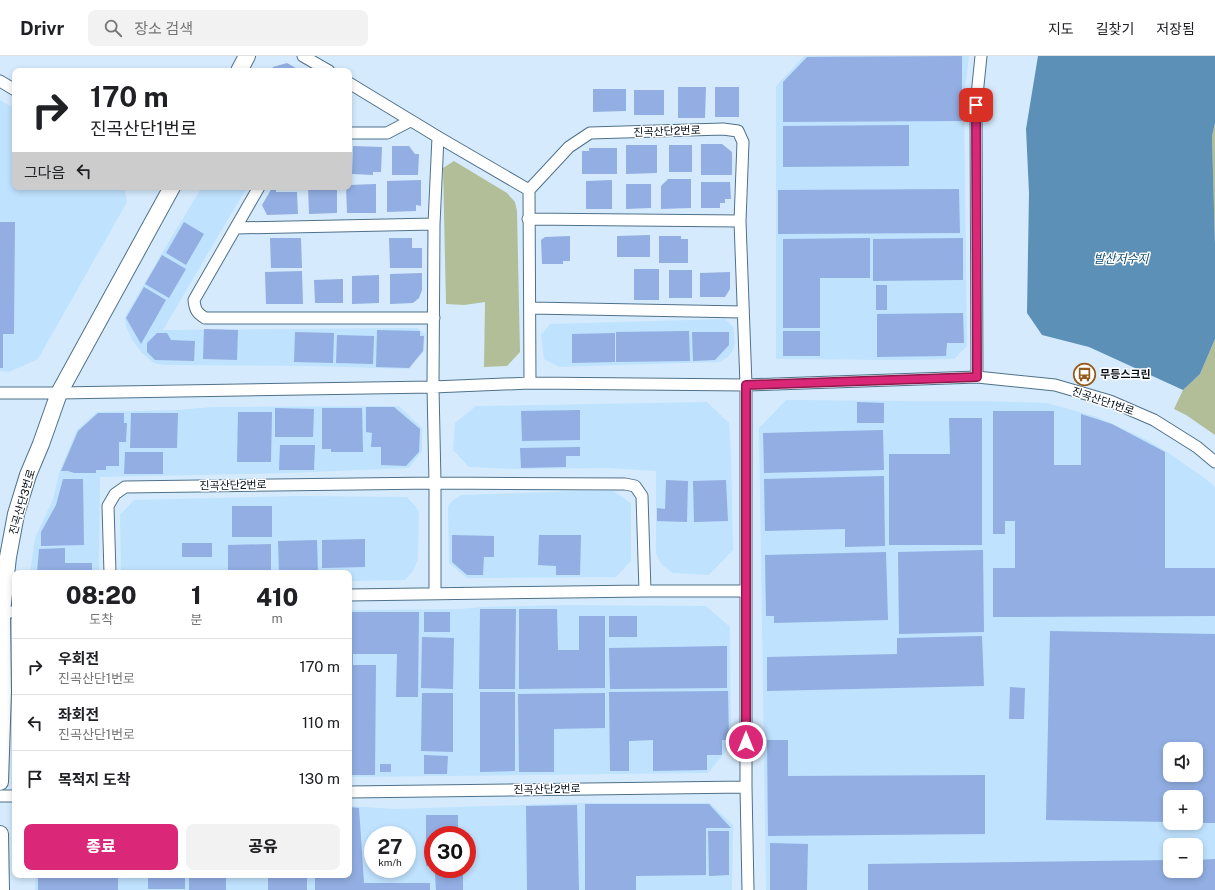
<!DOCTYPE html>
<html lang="ko">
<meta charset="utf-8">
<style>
body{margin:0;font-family:"Public Sans","Noto Sans KR",sans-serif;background:#f2f2f2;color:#202124;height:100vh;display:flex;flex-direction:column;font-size:15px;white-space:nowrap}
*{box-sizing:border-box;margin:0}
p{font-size:13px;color:#757577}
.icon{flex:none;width:22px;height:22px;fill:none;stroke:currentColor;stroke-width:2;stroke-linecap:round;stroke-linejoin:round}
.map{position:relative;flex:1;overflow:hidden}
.drawer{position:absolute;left:12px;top:514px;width:340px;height:308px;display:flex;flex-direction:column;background:#fff;border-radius:8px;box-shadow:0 2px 6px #0003}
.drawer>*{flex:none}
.hud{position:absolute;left:12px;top:12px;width:340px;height:122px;border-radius:8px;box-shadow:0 2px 6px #0003;background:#fff;color:#202124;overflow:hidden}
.controls{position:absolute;left:1163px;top:686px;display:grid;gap:8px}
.controls a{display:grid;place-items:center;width:40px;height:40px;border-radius:8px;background:#fff;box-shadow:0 2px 6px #0003;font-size:20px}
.speed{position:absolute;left:364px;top:770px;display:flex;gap:8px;font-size:20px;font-weight:700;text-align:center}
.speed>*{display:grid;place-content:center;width:52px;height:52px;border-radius:50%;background:#fff;box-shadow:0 2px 6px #0003;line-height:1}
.speed small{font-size:10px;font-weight:400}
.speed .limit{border:6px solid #d22;background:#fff;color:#111}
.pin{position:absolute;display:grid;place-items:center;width:34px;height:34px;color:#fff;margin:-17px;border-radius:8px;box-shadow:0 2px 6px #0006}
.me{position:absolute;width:44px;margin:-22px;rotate:0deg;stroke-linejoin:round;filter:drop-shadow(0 0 3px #0008)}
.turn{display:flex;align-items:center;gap:14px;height:84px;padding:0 12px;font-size:18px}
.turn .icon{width:52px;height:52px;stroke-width:2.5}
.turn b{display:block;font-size:28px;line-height:34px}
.then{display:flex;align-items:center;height:38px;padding:0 12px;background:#0003;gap:8px;font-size:15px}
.eta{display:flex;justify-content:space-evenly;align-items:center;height:68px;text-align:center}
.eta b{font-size:24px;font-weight:800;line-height:28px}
.action{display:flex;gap:8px;margin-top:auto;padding:8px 12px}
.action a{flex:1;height:46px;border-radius:8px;background:#db2777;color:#fff;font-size:16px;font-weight:800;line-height:46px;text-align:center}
.action a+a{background:#f2f2f2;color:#202124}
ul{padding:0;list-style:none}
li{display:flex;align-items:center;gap:12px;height:56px;padding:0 12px;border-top:1px solid #e0e0e0}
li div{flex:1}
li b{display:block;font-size:15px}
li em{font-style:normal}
header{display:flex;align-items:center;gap:24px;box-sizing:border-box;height:56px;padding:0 20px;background:#fff;border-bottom:1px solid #e0e0e0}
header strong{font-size:19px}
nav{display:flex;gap:22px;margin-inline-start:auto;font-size:14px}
.search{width:280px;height:36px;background:#f2f2f2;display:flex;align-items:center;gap:10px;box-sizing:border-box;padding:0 14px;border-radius:8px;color:#757577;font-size:15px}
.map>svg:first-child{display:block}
</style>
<header>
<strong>Drivr</strong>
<div class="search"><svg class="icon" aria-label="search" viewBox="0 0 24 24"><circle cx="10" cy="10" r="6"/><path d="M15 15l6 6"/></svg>장소 검색</div>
<nav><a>지도</a><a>길찾기</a><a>저장됨</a></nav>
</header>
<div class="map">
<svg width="1215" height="834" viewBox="0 0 1215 834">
<rect width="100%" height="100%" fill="#d5ebfd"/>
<path fill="#bfe2fe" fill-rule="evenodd" d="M804,0H969L964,41L967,290L954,303L903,304L776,303V30Z
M0,44L15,53V131H124L127,146L38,303L9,316L0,315Z
M202,131H247L163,274L417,272L425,278L424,295L409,313L315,310L163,309L154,307L142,297L132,284L126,270L125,261L162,197Z
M725,263L733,271L735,286L734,292L729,300L720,306L559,311L544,303L541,279L550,268Z
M786,344L907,345H983L1047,347L1097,361L1145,383L1169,397L1207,424L1215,431V834H766L759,372ZM1170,693H1196V719H1170ZM1170,741H1196V767H1170ZM1170,789H1196V815H1170Z
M707,346L729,367L731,397L733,494L709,519L673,517L662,509L656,498V415L608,412L515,413L469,411L453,394L455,367L476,350Z
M399,350L422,372V395L409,412L287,417L100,421L99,517H30L35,482L53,443L60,414L77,374L97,356L177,354L213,351Z
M583,435H613L631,447V505L616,521L467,522L449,507L448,450L453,444L461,439Z
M298,440L407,441L416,451L419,456L418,503L413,515L405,524L349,525V517H124L121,514L120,459L134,444Z
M565,549L706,550L730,571L731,689L708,717L349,721V554L459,553L483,551Z
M583,747H710L733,769L732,834H35L36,819H349V750L395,753ZM373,779H407V813H373ZM433,779H467V813H433Z"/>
<path fill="#b2be97" d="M1215,67V189L1212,80Z
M454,105L507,137L515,146L517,155L520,296L507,310L484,311L485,246L464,249L446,248L443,112Z
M1215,283V379L1186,359L1174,353L1183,334L1200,318Z"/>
<path fill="#5d90b7" d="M1038,0H1215V67L1212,80L1215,189V283L1200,318L1183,334L1089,291L1042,279L1027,257L1029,137L1026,73Z"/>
<path fill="#92aee2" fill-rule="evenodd" d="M962,0V65L783,66V26L807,1Z
M287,7L301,15H271L273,11Z
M678,31H706L705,62H678Z
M715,31H739V61H715Z
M593,33H626V55L593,56Z
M634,34H664V59H634Z
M909,69V110L783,111V70Z
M701,88H722L732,96V119H701Z
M626,89H657V117L626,118Z
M669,89H692V116H669Z
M353,90L382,91L381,116H373V119L352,118Z
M392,90H409L415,98H419L418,119H392Z
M589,92H617V118H582V95H589Z
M668,123H691V152L661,153V130Z
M421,124V150L416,149V155L387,156V125Z
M612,124V153H586V125Z
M701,126H730L731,143H725V147H720V152H701Z
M376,128V157H347L346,131H349V129Z
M626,128H651V152L626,153Z
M308,131H337V157L309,158Z
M272,132H276V136H297L298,158L267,159L262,149Z
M959,133L960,177L778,178V134Z
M0,166H15L14,278H3V312H0Z
M184,166L204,178L186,209L166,197Z
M650,179V201H617V180Z
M570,180V205H563V208H542L541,184L545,181Z
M659,180H681V183H688V207H659Z
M270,182H301L302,212H271Z
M389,182H412V192H422V212H390Z
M870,182V222H820V272H783V183Z
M963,182V224L873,225V183Z
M162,199L186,213L169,242L145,228Z
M634,213H659V244H634Z
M669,214H692V242H669Z
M302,215L303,248H266L265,216Z
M730,216V233L725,241H700V217Z
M422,217V234L419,242L413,247L390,248V218Z
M379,219V247L352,248V220Z
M343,223V247H315L314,224Z
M876,229H887V254H876Z
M144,231L166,244L141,288L126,262Z
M963,257L964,287H947L946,300L877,301V258Z
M204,273L238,274L237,304L203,303Z
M377,274L420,275V280H424L423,295L409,312L376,311Z
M689,275L690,305L616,306V276Z
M783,275H820V300H783Z
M295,276L334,277L333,307L294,306Z
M692,276H729V289L715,304L693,305Z
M157,277H167L171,284L195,285L194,305L155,304L147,296V287Z
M615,277V306L572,307V278Z
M337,279L374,280L373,308L336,307Z
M857,346L884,347V367H857Z
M366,351H394L420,373L419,396L406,410L381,409V391H371L372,377L366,376Z
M275,352L314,353L313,381H275Z
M322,352H362L363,396H331V393H322Z
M580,354V384L522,385L521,355Z
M993,355H1054V409H1081V358L1112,368L1165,396V512H1215V560L993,561V512H1015V465H1005V478H993Z
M238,356H272L271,406H237Z
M98,357H124V367H127L126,386H119V410H106V414H96V417H74L68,415H61L78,375Z
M131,357H178L177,392H130Z
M949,362H982V489H889V398H950Z
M883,374L884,414L764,417L763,377Z
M280,389H315L314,414H279Z
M580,391V400H566V411L521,412L520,392Z
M125,396H163V418H124Z
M884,420L885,490L845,491V473L765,475L764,423Z
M63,423H83L84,489L41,490V476L56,449Z
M666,424L688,425L687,466L657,465V452L665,453Z
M726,424L728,465L694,466L693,425Z
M232,450H272V481H232Z
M452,479L494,480V501H484L483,519H467L452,506Z
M539,479H581L580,519H556V510L538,509Z
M365,483V511L322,512V484Z
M317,484L318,517H279L278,485Z
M182,487H212V501H182Z
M271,488V517H228V489Z
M65,492V507H92V517H37L39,493Z
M983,494L984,576L899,578L898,496Z
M886,496L888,564L774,567V560H766L765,499Z
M480,553H516L515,633H479Z
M519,553H557L558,594H579V560H605V632L519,633Z
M349,556H419L418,641H396L397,598H353V609H376L375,719H349Z
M424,556H450V576H424Z
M609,560H637V581H609Z
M1050,575L1215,578V767H1196V741H1170V766L1046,764ZM1170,693H1196V719H1170Z
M982,580L984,630L767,635V601L897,598V582Z
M422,581L454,582L453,633L421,632Z
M727,590V632L610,633L609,592Z
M1010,631L1025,632L1024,663H1009Z
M728,635L729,684H722V699H707V714L653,715V684L629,685V715H610L609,636Z
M480,636H515V715L480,716Z
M422,637H453V696L421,695Z
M605,637V672L554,673V716H519L518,638Z
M767,684H788V720L985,719V778L768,780Z
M424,699L448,700L447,718H424Z
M380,708H391V716H380Z
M585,748H709L731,772H706V819L636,820V834H585Z
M577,749L579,834H527L526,750Z
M349,751L359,752L364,827H430V834H315V819H349Z
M426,759H458V779H433V810H426Z
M708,775H729V819L709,820Z
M770,787L808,788L807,834H770Z
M1215,803V834H868V808L1170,804V815H1196V804Z
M435,818H463V834H436Z
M38,819H118V834H38Z
M148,819H185V833H148Z
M189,819H226V834H189Z
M268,819H307V834H268Z"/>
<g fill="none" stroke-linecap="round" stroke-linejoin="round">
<defs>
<path id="street" d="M303,0L329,15
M0,25L15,34
M349,27L438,81L529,134
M349,77H387L410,65
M259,131L194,244C195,254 197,257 205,262H434
M528,163L740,165
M236,172L434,168
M531,252L743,256
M977,321L976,49L981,0
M530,327L529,134L569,91L590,77L723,73L738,75L743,86L740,165L746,329V731L748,834
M0,337H59L433,331L530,327L746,329L977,321L1055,329L1110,345L1154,364L1197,391L1215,406
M110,517L108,450L115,438L125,431L435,427L625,428L635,430L642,440L645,535
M435,538V427L433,331L434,168L438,81
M349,539L645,535H745
M2,556H15
M349,736L746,731
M0,740H15"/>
<path id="secondary" d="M239,15L247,0
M0,726L3,636L2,556L8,501L16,458L28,419L41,388L59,337L172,131
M0,778L1,834"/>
</defs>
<use href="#street" stroke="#4f718b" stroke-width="13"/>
<use href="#secondary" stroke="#4f718b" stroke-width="18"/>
<use href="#street" stroke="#fff" stroke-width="11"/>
<use href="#secondary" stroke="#fff" stroke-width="16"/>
</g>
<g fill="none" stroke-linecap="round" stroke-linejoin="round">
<defs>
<path id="route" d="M746,686V329L977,321L976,49"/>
</defs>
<use href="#route" stroke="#8e194d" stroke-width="10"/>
<use href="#route" stroke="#db2777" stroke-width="7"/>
</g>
<defs>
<symbol id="bus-ring" viewBox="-11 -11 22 22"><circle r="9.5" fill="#fff" stroke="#955a1a" stroke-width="1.5"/><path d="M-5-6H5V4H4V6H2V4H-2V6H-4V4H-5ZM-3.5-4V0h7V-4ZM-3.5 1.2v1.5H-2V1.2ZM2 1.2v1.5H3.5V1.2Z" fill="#955a1a"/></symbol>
</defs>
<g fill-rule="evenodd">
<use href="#bus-ring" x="1072" y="306" width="25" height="25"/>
</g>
<g text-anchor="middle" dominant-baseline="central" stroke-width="3" stroke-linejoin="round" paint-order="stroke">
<g font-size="11" fill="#030e18" stroke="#fff">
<text transform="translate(667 75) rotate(-2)">진곡산단2번로</text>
<text transform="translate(1103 345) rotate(19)">진곡산단1번로</text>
<text transform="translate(233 429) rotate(-1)">진곡산단2번로</text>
<text transform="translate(22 446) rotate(-74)">진곡산단3번로</text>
<text transform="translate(547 733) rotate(-1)">진곡산단2번로</text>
</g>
<g font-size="11" font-weight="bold" fill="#030e18" stroke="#fff" text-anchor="start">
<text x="1100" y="318">무등스크린</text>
</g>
<g font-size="12" font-style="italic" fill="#094a71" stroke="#fff">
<text x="1121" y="203">발산저수지</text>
</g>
</g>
</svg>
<div class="controls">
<a><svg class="icon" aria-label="sound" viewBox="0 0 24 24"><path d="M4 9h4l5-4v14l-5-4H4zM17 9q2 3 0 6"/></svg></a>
<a>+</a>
<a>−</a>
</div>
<div class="speed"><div>27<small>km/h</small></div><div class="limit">30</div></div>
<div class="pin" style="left:976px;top:49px;background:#d93025"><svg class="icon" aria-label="arrive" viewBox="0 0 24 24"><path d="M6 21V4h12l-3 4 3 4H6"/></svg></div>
<svg class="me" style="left:746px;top:686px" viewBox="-20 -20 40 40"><circle r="17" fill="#db2777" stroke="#fff" stroke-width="3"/><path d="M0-11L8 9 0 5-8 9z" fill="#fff"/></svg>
<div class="hud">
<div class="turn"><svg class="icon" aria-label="right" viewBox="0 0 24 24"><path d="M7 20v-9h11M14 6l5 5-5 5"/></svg><div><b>170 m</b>진곡산단1번로</div></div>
<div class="then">그다음<svg class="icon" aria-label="left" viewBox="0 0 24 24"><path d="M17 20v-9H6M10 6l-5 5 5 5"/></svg></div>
</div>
<section class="drawer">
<div class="eta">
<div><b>08:20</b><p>도착</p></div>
<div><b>1</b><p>분</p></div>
<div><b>410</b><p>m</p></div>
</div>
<ul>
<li><svg class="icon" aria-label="right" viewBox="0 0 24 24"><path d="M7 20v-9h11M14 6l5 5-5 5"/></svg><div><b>우회전</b><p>진곡산단1번로</p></div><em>170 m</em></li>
<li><svg class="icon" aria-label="left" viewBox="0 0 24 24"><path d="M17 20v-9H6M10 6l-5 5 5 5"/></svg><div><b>좌회전</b><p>진곡산단1번로</p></div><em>110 m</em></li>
<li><svg class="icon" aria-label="arrive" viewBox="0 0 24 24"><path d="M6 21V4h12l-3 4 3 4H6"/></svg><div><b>목적지 도착</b></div><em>130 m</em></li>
</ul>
<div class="action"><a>종료</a><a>공유</a></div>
</section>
</div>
